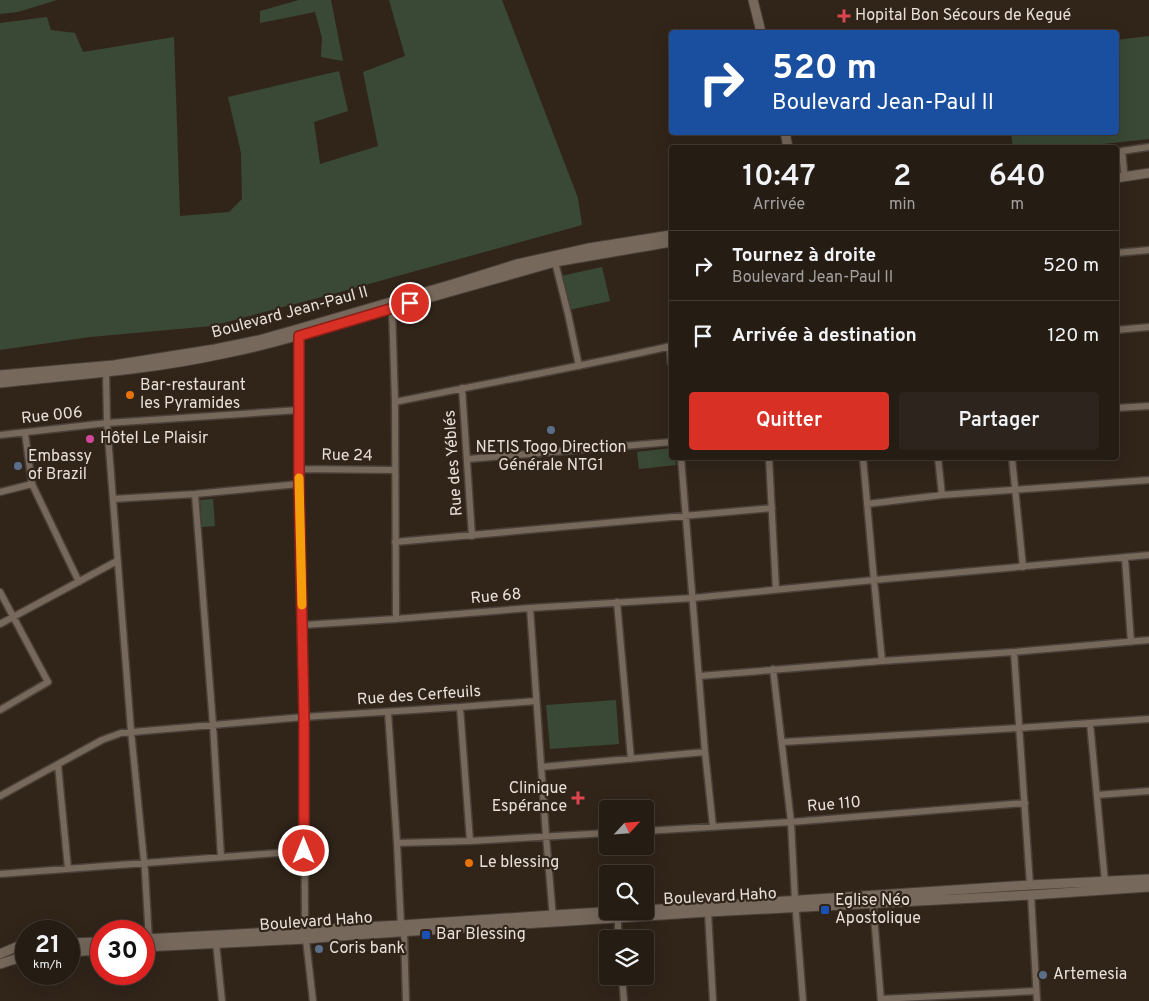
<!DOCTYPE html>
<html lang="fr">
<meta charset="utf-8">
<style>
body{margin:0;font-family:Overpass,sans-serif;background:#2d251d;color:#f1f3f6;height:100vh;display:flex;flex-direction:column;font-size:19px;white-space:nowrap}
*{box-sizing:border-box;margin:0}
p{font-size:16px;color:#a3a1a0}
.icon{flex:none;width:28px;height:28px;fill:none;stroke:currentColor;stroke-width:2;stroke-linecap:round;stroke-linejoin:round}
.map{position:relative;flex:1;overflow:hidden}
.sheet{position:absolute;left:669px;top:145px;width:450px;height:315px;display:flex;flex-direction:column;background:#251c14;border-radius:5px;box-shadow:0 5px 20px #0002,0 0 0 1px #423a34}
.sheet>*{flex:none}
.banner{position:absolute;left:669px;top:30px;width:450px;height:105px;border-radius:5px;box-shadow:0 5px 20px #0002,0 0 0 1px #423a34;background:#1a4fa0;color:#fff;overflow:hidden}
.needle{width:32px;rotate:64deg}
.tools{position:absolute;left:599px;top:800px;display:grid;gap:10px}
.tools a{display:grid;place-items:center;width:55px;height:55px;border-radius:5px;background:#251c14;box-shadow:0 5px 20px #0002,0 0 0 1px #423a34;font-size:25px}
.speed{position:absolute;left:15px;top:920px;display:flex;gap:10px;font-size:25px;font-weight:700;text-align:center}
.speed>*{display:grid;place-content:center;width:65px;height:65px;border-radius:50%;background:#251c14;box-shadow:0 5px 20px #0002,0 0 0 1px #423a34;line-height:1}
.speed small{font-size:12px;font-weight:400}
.speed .limit{border:8px solid #d22;background:#fff;color:#111}
.pin{position:absolute;display:grid;place-items:center;width:42px;height:42px;color:#fff;margin:-21px;border:2px solid #fff;border-radius:50%;box-shadow:0 1px 5px #0007}
.me{position:absolute;width:55px;margin:-28px;rotate:0deg;stroke-linejoin:round;filter:drop-shadow(0 0 4px #0008)}
.turn{display:flex;align-items:center;gap:18px;height:105px;padding:0 20px;font-size:22px}
.turn .icon{width:65px;height:65px;stroke-width:2.5}
.turn b{display:block;font-size:35px;line-height:42px}
.eta{display:flex;justify-content:space-evenly;align-items:center;height:85px;text-align:center}
.eta b{font-size:30px;font-weight:600;line-height:35px}
.cta{display:flex;gap:10px;margin-top:auto;padding:10px 20px}
.cta a{flex:1;height:58px;border-radius:5px;background:#d93025;color:#fff;font-size:20px;font-weight:600;line-height:58px;text-align:center}
.cta a+a{background:#2d251d;color:#f1f3f6}
ul{padding:0;list-style:none}
li{display:flex;align-items:center;gap:15px;height:70px;padding:0 20px;border-top:1px solid #423a34}
li div{flex:1}
li b{display:block;font-size:19px}
li em{font-style:normal}
.map>svg:first-child{display:block}
</style>
<div class="map">
<svg width="1149" height="1001" viewBox="0 0 1149 1001">
<rect width="100%" height="100%" fill="#31251a"/>
<path fill="#3a4936" d="M0,0H57L18,12L0,14Z
M299,0H331L343,61L321,57L322,38L315,12L260,23V11Z
M389,0H502L578,198L582,225L329,295L212,326L90,337L0,350V23L47,17L51,30L75,33L83,52L174,37L180,216L229,212L242,199L241,153L228,97L339,71L348,111L314,122L320,164L378,146L363,72L405,56Z
M1149,36V139L1076,147H1013L1011,133L1116,132V40Z
M602,267L610,301L569,310L561,276Z
M671,448V458H675L676,465L639,469L637,452Z
M213,499L215,526L202,527L200,500Z
M616,700L619,744L550,749L546,705Z"/>
<g fill="none" stroke-linecap="round" stroke-linejoin="round">
<defs>
<path id="minor" d="M1124,171L1122,151L1149,147
M1116,253L1149,250
M555,262L568,314L579,366
M392,308L395,402L396,619
M1116,330L1149,327
M299,333V484L304,717L305,931L313,1001
M670,347L671,363
M106,372L107,423L131,731L145,871L149,941
M462,388L472,536
M395,402C487,383 580,367 671,346
M1116,408L1149,406
M25,433L32,484L79,582
M0,435L107,423L299,410
M681,458L705,752L713,827
M769,458L776,590
M863,458L874,580L882,661
M938,458L942,495
M1012,458L1023,567
M468,459L671,442
M299,469L395,470
M0,492L32,484
M195,494L213,725L221,857
M113,499L195,494L299,484
M867,504L942,495L1149,480
M395,542L772,508
M1125,558L1131,642
M0,592L48,682L0,710
M617,602L631,759
M530,608L546,836L553,918
M0,624L117,561
M303,625L396,619L530,608L693,598L874,580L1149,555
M1014,652L1030,885
M773,669L791,822L795,900L803,1001
M699,676L882,661L1014,652L1149,640
M460,707L470,841
M388,712L397,843L401,925
M1090,723L1105,882
M783,742L1018,728L1149,719
M58,765L68,869
M541,767L705,752
M1097,795L1149,791
M0,796L102,740L121,733L304,717L460,707L536,701
M645,831L791,822L1025,803
M397,843L470,841L608,833
M0,874L304,851
M1031,895L1037,1001
M873,904L881,1001
M708,912L713,1001
M618,918V939
M404,932L406,1001
M216,943L222,1001
M622,976L624,1001
M881,999L1036,991"/>
<path id="secondary" d="M753,0L761,32
M785,132L788,148
M1116,178L1149,173
M421,300L555,262L671,242
M0,375L114,365L215,349L259,340L298,329L453,284L517,264L589,248L671,235
M0,383C74,375 149,370 222,354C278,343 332,326 387,309
M645,910L1030,885L1149,879
M144,939L401,925L553,915L620,911
M69,943L101,942
M144,947L306,939L353,935L708,912L1031,895L1149,887
M69,952L101,950
M0,954L16,947L26,945
M0,964L9,961L26,956"/>
</defs>
<use href="#minor" stroke="#4a4038" stroke-width="9"/>
<use href="#secondary" stroke="#4a4038" stroke-width="11"/>
<use href="#minor" stroke="#76685b" stroke-width="6"/>
<use href="#secondary" stroke="#76685b" stroke-width="9"/>
</g>
<g fill="none" stroke-linecap="round" stroke-linejoin="round">
<defs>
<path id="route" d="M304,851V717L299,484V336L410,303"/>
</defs>
<use href="#route" stroke="#8d1f18" stroke-width="12"/>
<use href="#route" stroke="#d93025" stroke-width="9"/>
<path stroke="#f59e0b" stroke-width="9" d="M299,478L302,605"/>
</g>
<g fill="#e0444e" stroke="#31251a" stroke-width="2">
<path d="M841.5 8.5h5v5h5v5h-5v5h-5v-5h-5v-5h5z"/>
<path d="M575.5 790.5h5v5h5v5h-5v5h-5v-5h-5v-5h5z"/>
</g>
<g fill="#e8710a" stroke="#31251a" stroke-width="2">
<circle cx="130" cy="395" r="5"/>
<circle cx="469" cy="863" r="5"/>
</g>
<g fill="#5c6f8a" stroke="#31251a" stroke-width="2">
<circle cx="551" cy="430" r="5"/>
<circle cx="18" cy="466" r="5"/>
<circle cx="319" cy="949" r="5"/>
<circle cx="1043" cy="975" r="5"/>
</g>
<circle fill="#d1479c" stroke="#31251a" stroke-width="2" cx="90" cy="439" r="5"/>
<g fill="#1a4fb4" stroke="#31251a" stroke-width="2">
<rect x="820" y="905" width="10" height="10" rx="2.5"/>
<rect x="421" y="930" width="10" height="10" rx="2.5"/>
</g>
<g text-anchor="middle" dominant-baseline="central" stroke-width="4.5" stroke-linejoin="round" paint-order="stroke">
<g font-size="16" fill="#e8e0d9" stroke="#31251a" text-anchor="start">
<text x="855" y="16">Hopital Bon Sécours de Kegué</text>
<text x="140" y="386">Bar-restaurant<tspan x="140" dy="18">les Pyramides</tspan></text>
<text x="100" y="439">Hôtel Le Plaisir</text>
<text x="551" y="448" text-anchor="middle">NETIS Togo Direction<tspan x="551" dy="18">Générale NTG1</tspan></text>
<text x="28" y="457">Embassy<tspan x="28" dy="18">of Brazil</tspan></text>
<text x="567" y="789" text-anchor="end">Clinique<tspan x="567" dy="18">Espérance</tspan></text>
<text x="479" y="863">Le blessing</text>
<text x="835" y="901">Eglise Néo<tspan x="835" dy="18">Apostolique</tspan></text>
<text x="436" y="935">Bar Blessing</text>
<text x="329" y="949">Coris bank</text>
<text x="1053" y="975">Artemesia</text>
</g>
<g font-size="16" fill="#e8e0d9" stroke="#31251a">
<text transform="translate(290 313) rotate(-15)">Boulevard Jean-Paul II</text>
<text transform="translate(52 416) rotate(-6)">Rue 006</text>
<text transform="translate(347 456) rotate(1)">Rue 24</text>
<text transform="translate(454 463) rotate(-94)">Rue des Yéblés</text>
<text transform="translate(496 597) rotate(-5)">Rue 68</text>
<text transform="translate(419 696) rotate(-4)">Rue des Cerfeuils</text>
<text transform="translate(834 805) rotate(-5)">Rue 110</text>
<text transform="translate(720 897) rotate(-3)">Boulevard Haho</text>
<text transform="translate(316 922) rotate(-4)">Boulevard Haho</text>
</g>
</g>
</svg>
<div class="tools">
<a><svg class="needle" viewBox="-14 -14 28 28"><path d="M0-13l5 13h-10z" fill="#e53935"/><path d="M0 13l5-13h-10z" fill="#a3a1a0"/></svg></a>
<a><svg class="icon" aria-label="search" viewBox="0 0 24 24"><circle cx="10" cy="10" r="6"/><path d="M15 15l6 6"/></svg></a>
<a><svg class="icon" aria-label="layers" viewBox="0 0 24 24"><path d="M12 4l9 5-9 5-9-5zM3 14l9 5 9-5"/></svg></a>
</div>
<div class="speed"><div>21<small>km/h</small></div><div class="limit">30</div></div>
<div class="pin" style="left:410px;top:303px;background:#d93025"><svg class="icon" aria-label="arrive" viewBox="0 0 24 24"><path d="M6 21V4h12l-3 4 3 4H6"/></svg></div>
<svg class="me" style="left:304px;top:851px" viewBox="-20 -20 40 40"><circle r="17" fill="#d93025" stroke="#fff" stroke-width="3"/><path d="M0-11L8 9 0 5-8 9z" fill="#fff"/></svg>
<div class="banner">
<div class="turn"><svg class="icon" aria-label="right" viewBox="0 0 24 24"><path d="M7 20v-9h11M14 6l5 5-5 5"/></svg><div><b>520 m</b>Boulevard Jean-Paul II</div></div>
</div>
<section class="sheet">
<div class="eta">
<div><b>10:47</b><p>Arrivée</p></div>
<div><b>2</b><p>min</p></div>
<div><b>640</b><p>m</p></div>
</div>
<ul>
<li><svg class="icon" aria-label="right" viewBox="0 0 24 24"><path d="M7 20v-9h11M14 6l5 5-5 5"/></svg><div><b>Tournez à droite</b><p>Boulevard Jean-Paul II</p></div><em>520 m</em></li>
<li><svg class="icon" aria-label="arrive" viewBox="0 0 24 24"><path d="M6 21V4h12l-3 4 3 4H6"/></svg><div><b>Arrivée à destination</b></div><em>120 m</em></li>
</ul>
<div class="cta"><a>Quitter</a><a>Partager</a></div>
</section>
</div>
